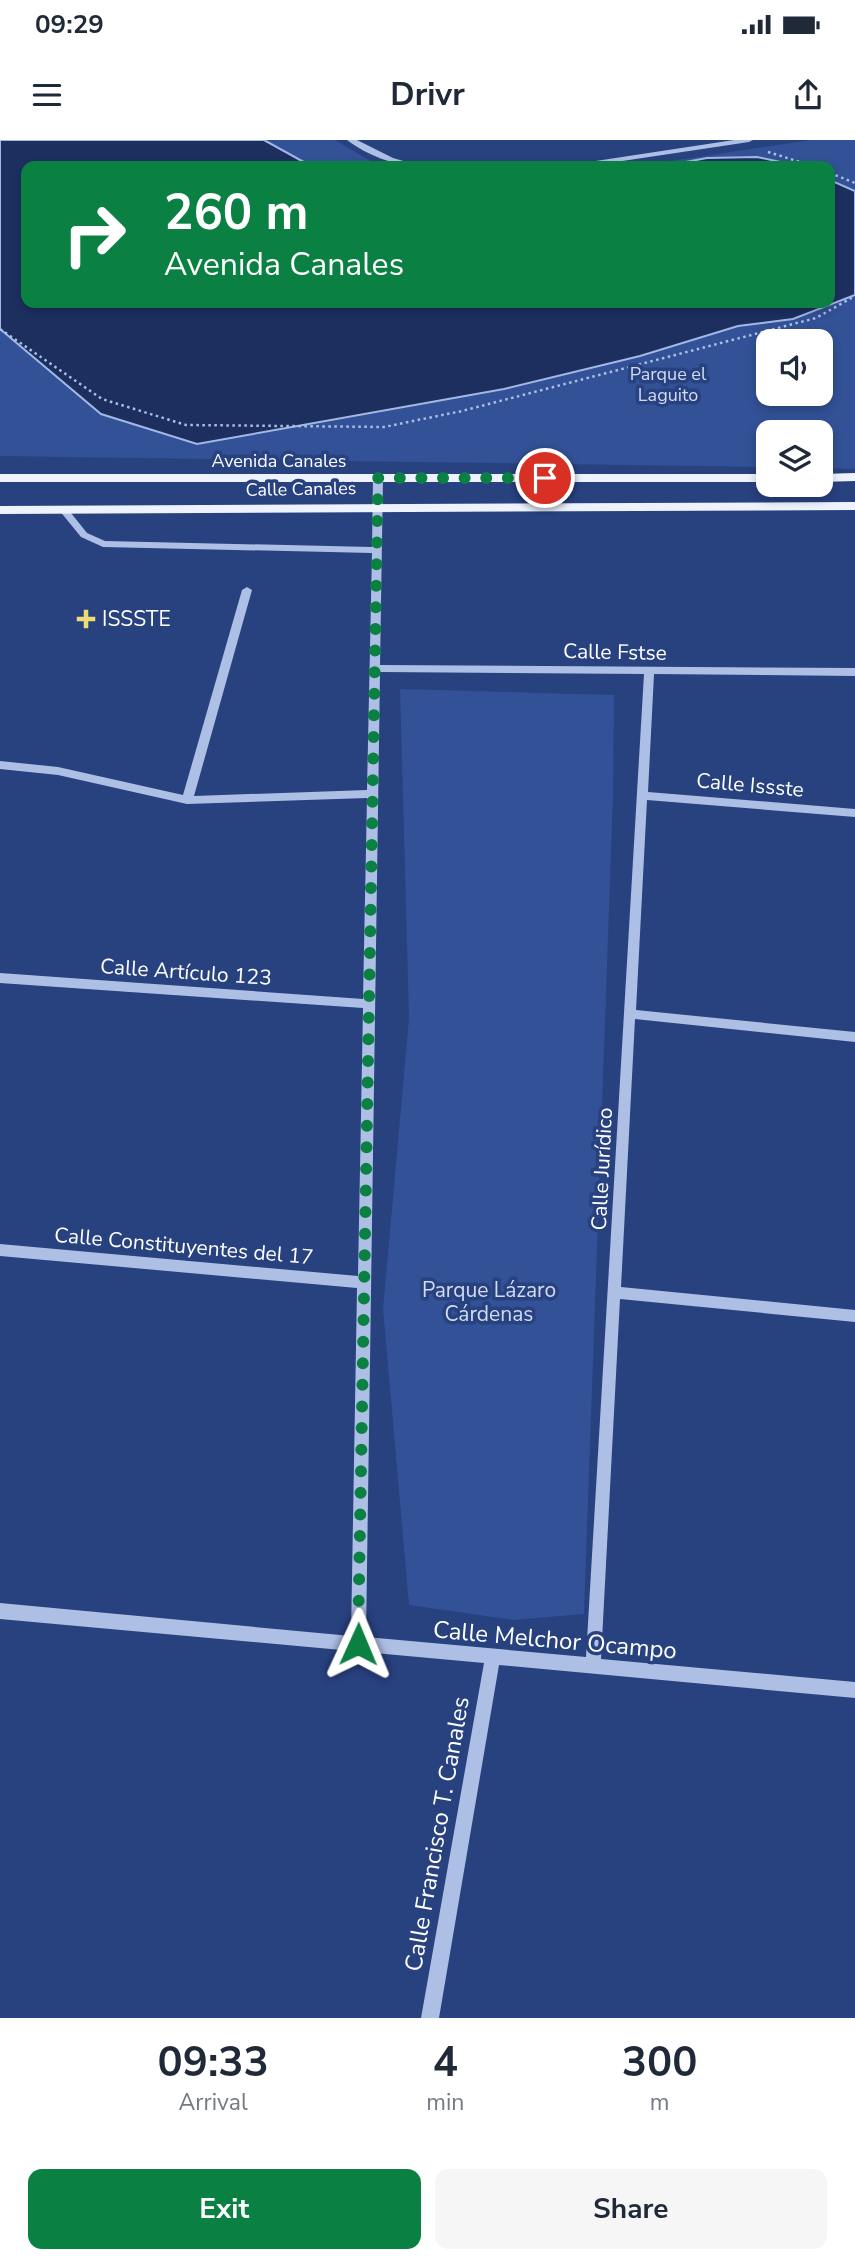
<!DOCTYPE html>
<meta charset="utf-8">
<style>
body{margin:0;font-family:"Nunito Sans",sans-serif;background:#f6f6f7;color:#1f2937;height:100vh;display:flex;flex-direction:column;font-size:26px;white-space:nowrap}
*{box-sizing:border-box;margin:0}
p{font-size:23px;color:#747a83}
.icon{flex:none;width:38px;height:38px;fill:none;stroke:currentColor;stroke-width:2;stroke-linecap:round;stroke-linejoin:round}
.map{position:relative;height:1878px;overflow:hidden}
.sheet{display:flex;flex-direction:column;background:#fff;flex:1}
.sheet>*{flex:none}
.banner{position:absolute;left:21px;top:21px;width:814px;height:147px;border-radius:14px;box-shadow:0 4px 10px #0003;background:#0b8043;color:#fff;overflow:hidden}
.controls{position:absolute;left:756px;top:189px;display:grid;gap:14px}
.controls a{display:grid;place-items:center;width:77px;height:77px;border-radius:14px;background:#fff;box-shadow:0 4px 10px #0003;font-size:35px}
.pin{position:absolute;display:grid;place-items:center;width:60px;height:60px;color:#fff;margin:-30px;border:4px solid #fff;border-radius:50%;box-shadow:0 2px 7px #0007}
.me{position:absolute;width:77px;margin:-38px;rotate:1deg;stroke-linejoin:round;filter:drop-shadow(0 0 5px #0008)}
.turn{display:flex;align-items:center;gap:24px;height:147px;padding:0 28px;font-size:32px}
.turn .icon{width:91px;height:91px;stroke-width:2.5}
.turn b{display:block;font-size:49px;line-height:60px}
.eta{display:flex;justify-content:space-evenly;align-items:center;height:119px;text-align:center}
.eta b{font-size:42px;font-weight:700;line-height:49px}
.button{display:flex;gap:14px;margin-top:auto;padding:14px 28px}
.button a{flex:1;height:80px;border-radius:14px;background:#0b8043;color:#fff;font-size:28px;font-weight:700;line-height:80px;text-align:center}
.button a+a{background:#f6f6f7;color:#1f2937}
.status{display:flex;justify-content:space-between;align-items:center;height:49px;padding:0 35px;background:#fff;direction:ltr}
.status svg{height:19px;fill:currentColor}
header{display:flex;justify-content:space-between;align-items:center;height:91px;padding:0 28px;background:#fff;font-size:32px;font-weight:700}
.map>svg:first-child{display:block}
</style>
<div class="status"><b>09:29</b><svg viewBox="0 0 49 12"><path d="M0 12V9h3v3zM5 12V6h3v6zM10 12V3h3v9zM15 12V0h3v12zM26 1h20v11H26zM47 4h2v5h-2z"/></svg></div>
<header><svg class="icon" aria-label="menu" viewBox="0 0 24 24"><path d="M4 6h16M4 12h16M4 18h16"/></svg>Drivr<svg class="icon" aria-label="share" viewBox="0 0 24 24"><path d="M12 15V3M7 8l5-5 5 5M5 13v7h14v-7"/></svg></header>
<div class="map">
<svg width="855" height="1878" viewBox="0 0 855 1878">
<rect width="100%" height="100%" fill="#28417f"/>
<path fill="#325196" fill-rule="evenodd" d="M0,0H335L379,26H26V163H830V26H637L811,0H855V329L821,328V292H768V327L0,316ZM768,201H821V254H768Z
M400,549L614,555L613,657L584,1474L513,1480L409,1465L383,1169L409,878Z"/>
<path fill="#1c2f5f" stroke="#a3b8e5" stroke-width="2" d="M0,0H264L311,26H26V163H830V40L855,51V155L793,179L738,186L640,216L504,249L197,304L101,274L0,189Z
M757,17L799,26H664L707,18Z"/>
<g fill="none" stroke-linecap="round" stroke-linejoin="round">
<path stroke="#aebfe5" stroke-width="2.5" stroke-dasharray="2.5 3.5" stroke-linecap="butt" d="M768,12L813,26
M830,33L855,43
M0,189L102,259L186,285L384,287L462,271L816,178L855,156"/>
<path fill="#aebfe5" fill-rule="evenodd" d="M347,0H357L393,18L421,26C396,27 367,15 347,0Z
M734,0H753L749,2L589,26H572L576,24Z
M378,335L383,338L380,525L855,528V536L654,534L648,652L855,669V677L647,660L636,870L855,892V902L635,879L621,1147L855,1170V1182L620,1159L601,1519L855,1542V1558L499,1525L439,1878H421L484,1523L0,1479V1463L351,1496L357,1148L0,1116V1104L358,1136L363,868L0,843V833L363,859L367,658L187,664L58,635L0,629V621L58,627L183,655L242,450L247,447L252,450L194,656L367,650L372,413L103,407L81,397L59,370L64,367L67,368L87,393L105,401L372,407L373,338ZM380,532L644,534L586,1517L366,1497Z"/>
<path fill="#eef2fd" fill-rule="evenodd" d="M855,333V341L821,342V334Z
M0,334H768V342H0Z
M855,362V370L0,374V366Z"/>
</g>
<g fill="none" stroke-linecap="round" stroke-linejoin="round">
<path stroke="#0b8043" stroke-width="12" stroke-dasharray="0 21.6" d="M358,1504L378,338H545"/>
</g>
<path fill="#eddc74" stroke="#28417f" stroke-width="2.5" d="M82.5 468.5h7v7h7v7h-7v7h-7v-7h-7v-7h7z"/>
<g text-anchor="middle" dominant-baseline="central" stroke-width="7" stroke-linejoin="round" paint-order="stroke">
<g font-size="18" fill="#d1dcf4" stroke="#28417f">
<text x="668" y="234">Parque el<tspan x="668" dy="21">Laguito</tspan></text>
</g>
<g font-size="18" fill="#fff" stroke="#28417f">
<text x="279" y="321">Avenida Canales</text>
<text transform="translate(301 349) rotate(-1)">Calle Canales</text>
</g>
<g font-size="21" fill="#fff" stroke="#28417f" text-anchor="start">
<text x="102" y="479">ISSSTE</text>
</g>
<g font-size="21" fill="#fff" stroke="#28417f">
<text transform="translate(615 512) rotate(1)">Calle Fstse</text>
<text transform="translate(750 645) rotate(5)">Calle Issste</text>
<text transform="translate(186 832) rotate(4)">Calle Artículo 123</text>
<text transform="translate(602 1029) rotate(-87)">Calle Jurídico</text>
<text transform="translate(184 1106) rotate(5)">Calle Constituyentes del 17</text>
</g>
<g font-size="21" fill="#d1dcf4" stroke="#28417f">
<text x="489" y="1150">Parque Lázaro<tspan x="489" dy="24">Cárdenas</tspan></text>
</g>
<g font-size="24" fill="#fff" stroke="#28417f">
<text transform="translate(555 1500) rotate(5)">Calle Melchor Ocampo</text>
<text transform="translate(437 1694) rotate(-80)">Calle Francisco T. Canales</text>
</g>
</g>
</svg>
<div class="controls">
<a><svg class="icon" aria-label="sound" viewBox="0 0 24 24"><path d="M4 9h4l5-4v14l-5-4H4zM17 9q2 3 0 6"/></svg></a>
<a><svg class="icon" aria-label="layers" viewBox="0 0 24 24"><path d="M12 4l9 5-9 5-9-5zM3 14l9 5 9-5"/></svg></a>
</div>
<div class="pin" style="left:545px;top:338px;background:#d93025"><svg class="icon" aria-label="arrive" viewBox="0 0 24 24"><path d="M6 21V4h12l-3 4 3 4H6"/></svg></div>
<svg class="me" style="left:358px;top:1504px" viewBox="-20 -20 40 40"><path d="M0-17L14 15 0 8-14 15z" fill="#0b8043" stroke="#fff" stroke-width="4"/></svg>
<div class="banner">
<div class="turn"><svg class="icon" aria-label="right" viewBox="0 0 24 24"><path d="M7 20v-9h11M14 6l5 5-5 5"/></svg><div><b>260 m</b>Avenida Canales</div></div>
</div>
</div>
<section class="sheet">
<div class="eta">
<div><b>09:33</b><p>Arrival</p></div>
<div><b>4</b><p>min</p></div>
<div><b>300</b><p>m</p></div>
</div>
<div class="button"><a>Exit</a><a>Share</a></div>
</section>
